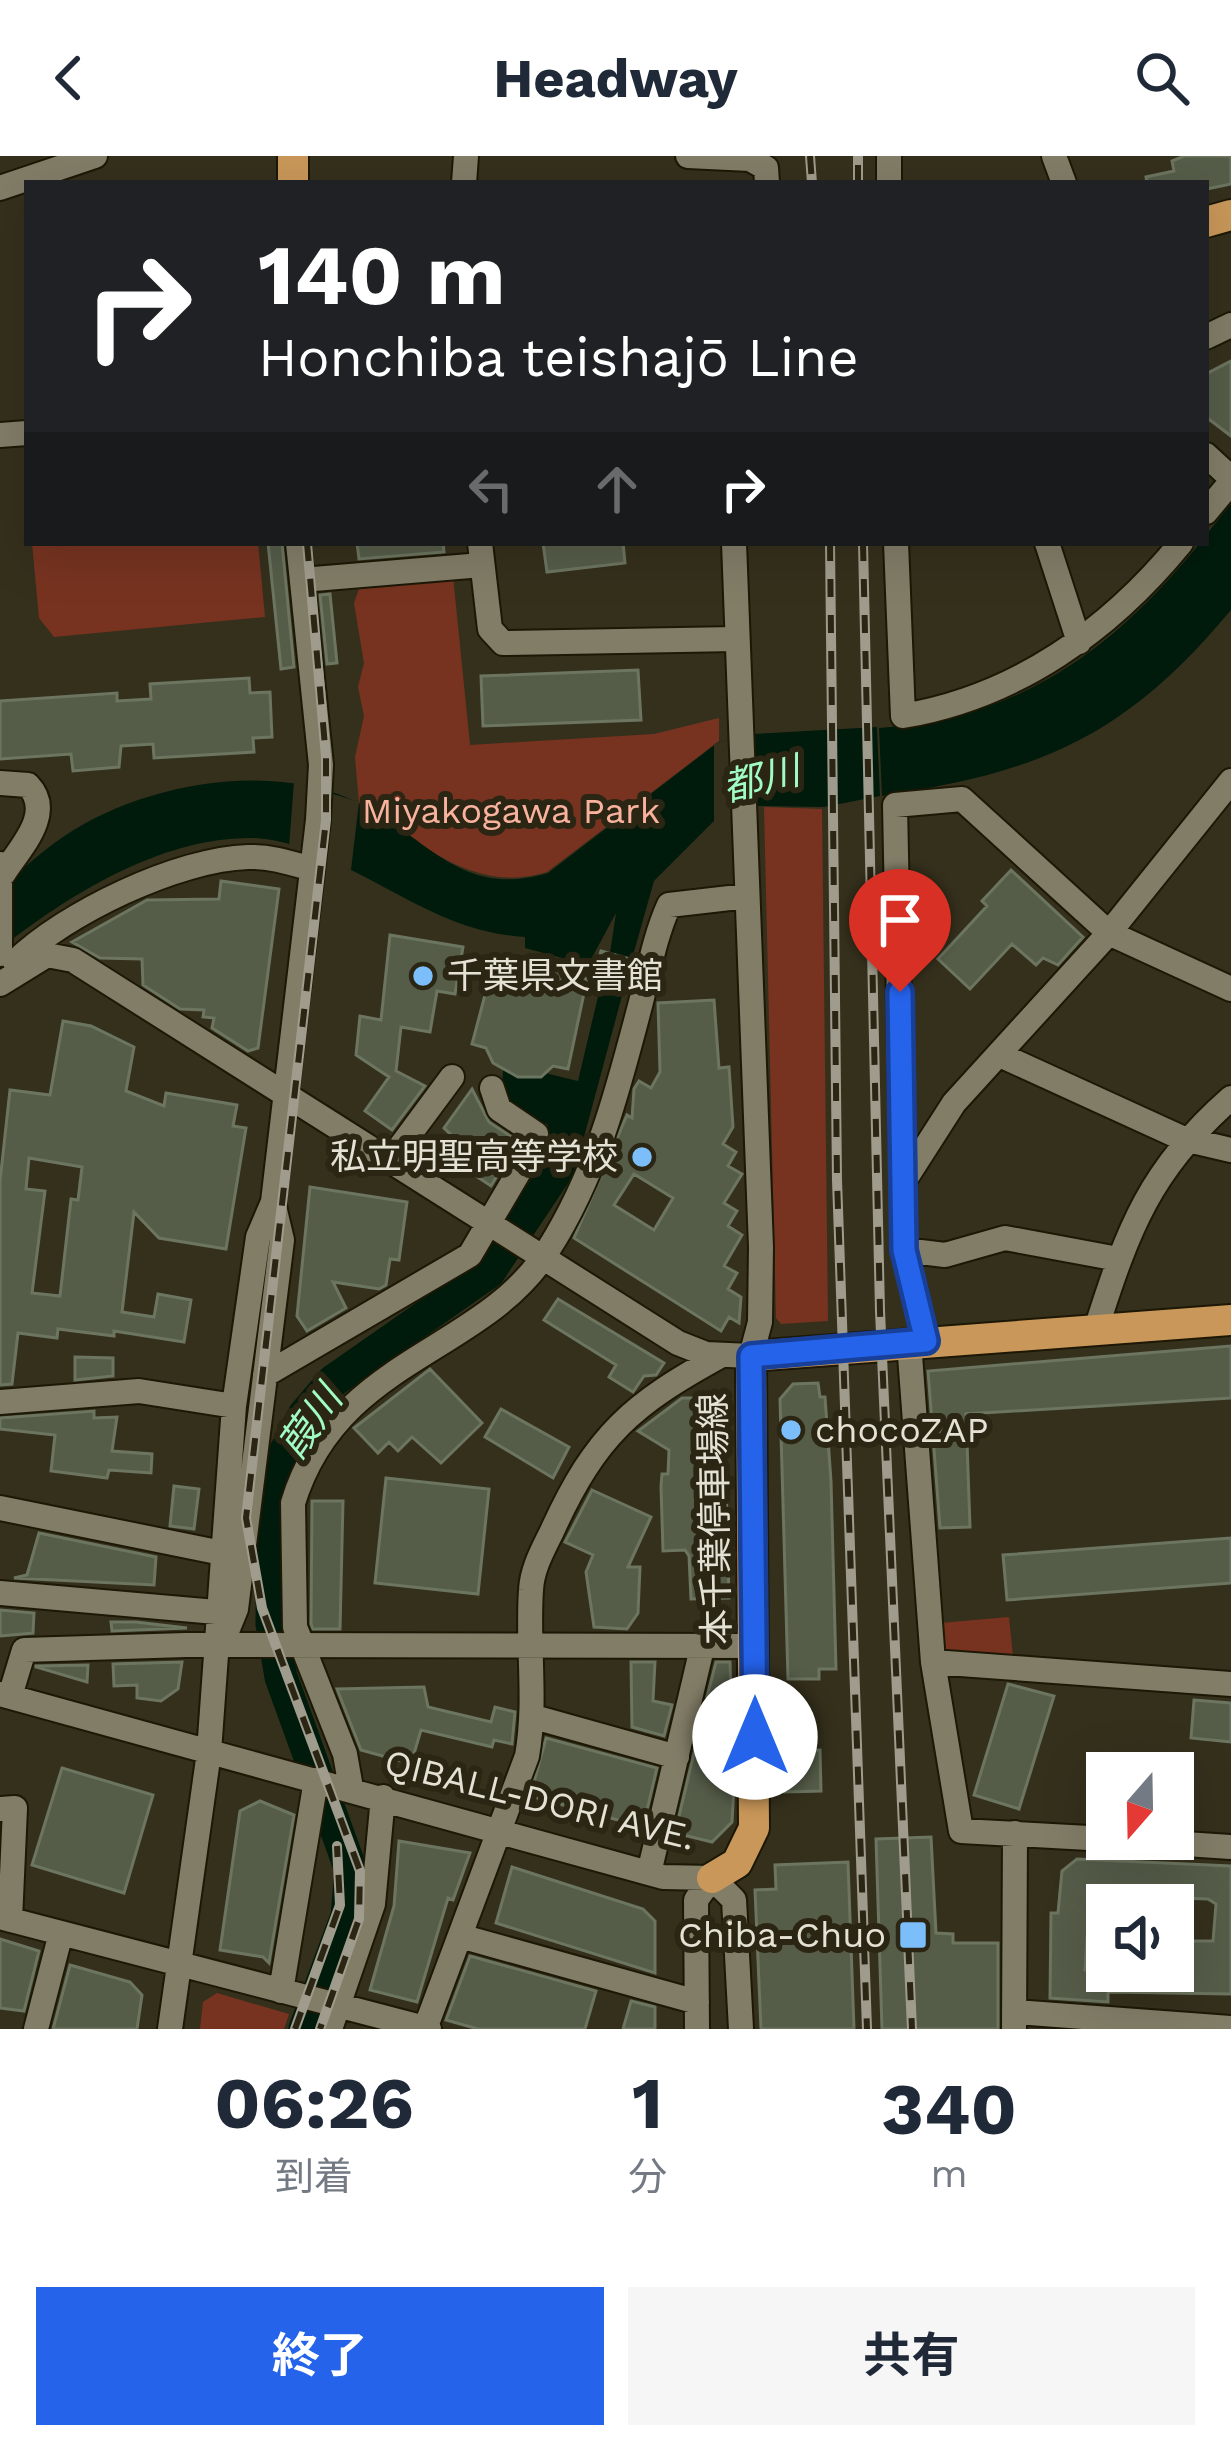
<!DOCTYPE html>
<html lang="ja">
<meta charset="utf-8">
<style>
body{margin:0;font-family:"Work Sans","Noto Sans JP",sans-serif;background:#f6f6f7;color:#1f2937;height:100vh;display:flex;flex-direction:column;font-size:45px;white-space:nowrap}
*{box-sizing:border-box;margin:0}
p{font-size:39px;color:#747a83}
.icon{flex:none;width:66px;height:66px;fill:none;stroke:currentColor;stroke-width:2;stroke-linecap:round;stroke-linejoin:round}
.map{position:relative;height:1873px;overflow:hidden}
.sheet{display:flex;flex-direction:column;background:#fff;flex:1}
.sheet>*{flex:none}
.guide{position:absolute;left:24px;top:24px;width:1185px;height:366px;border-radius:0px;box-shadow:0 12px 48px #0002;background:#202124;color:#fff;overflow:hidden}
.needle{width:78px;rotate:200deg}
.tools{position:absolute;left:1086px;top:1596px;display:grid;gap:24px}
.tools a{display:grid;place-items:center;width:108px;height:108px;border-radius:0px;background:#fff;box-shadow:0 12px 48px #0002;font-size:60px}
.pin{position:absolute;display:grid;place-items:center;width:102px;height:102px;color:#fff;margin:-123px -51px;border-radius:50% 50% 50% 0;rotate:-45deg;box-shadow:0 0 12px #0007}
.pin .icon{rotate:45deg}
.me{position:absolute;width:132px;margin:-66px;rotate:0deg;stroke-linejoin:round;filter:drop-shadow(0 0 9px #0008)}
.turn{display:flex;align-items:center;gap:42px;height:252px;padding:0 36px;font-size:54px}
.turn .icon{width:156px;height:156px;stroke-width:2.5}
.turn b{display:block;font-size:84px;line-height:102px}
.lanes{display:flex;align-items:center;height:114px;padding:0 36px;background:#0003;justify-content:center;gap:60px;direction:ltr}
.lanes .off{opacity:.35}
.eta{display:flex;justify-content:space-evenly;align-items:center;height:204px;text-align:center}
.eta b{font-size:72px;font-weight:700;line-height:84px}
.primary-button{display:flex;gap:24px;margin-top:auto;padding:24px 36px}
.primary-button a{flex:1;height:138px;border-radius:0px;background:#2563eb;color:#fff;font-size:48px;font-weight:700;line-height:138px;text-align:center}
.primary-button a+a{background:#f6f6f7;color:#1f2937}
header{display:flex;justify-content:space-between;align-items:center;height:156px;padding:0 36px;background:#fff;font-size:54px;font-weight:700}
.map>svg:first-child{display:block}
</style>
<header><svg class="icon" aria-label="back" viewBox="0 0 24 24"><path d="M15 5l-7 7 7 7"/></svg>Headway<svg class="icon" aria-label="search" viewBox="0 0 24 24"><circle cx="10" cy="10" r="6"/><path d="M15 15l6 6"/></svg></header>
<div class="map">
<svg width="1231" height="1873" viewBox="0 0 1231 1873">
<rect width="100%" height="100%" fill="#35301c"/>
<path fill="#773320" d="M32,387H258L265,461L54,481L39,462Z
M453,420L470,589L654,578L719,562V585L547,716C472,739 419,685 359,647L355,601L364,560L358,531L364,507L354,447L360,430Z
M764,651L822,653L828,1165L781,1168L776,1162Z
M1009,1461L1013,1501L949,1496L942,1490L940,1467Z
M217,1837L289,1858L284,1873H200L203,1846Z"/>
<path fill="#001b0c" d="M1231,348V454C1126,580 1042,616 882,640L879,572C1019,563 1113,494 1200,387H1206V379Z
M877,571L880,640L824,651L758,650L719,660L654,725L632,803L610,797L616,757L588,809L525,792V781C458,777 413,745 355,716C323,700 286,682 250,682C160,682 68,739 0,793V733C20,715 41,696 63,681C141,627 274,603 361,648C429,683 462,743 548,717L717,587L753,578Z
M604,815L627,821L580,996L548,1052L530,1041L548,969C518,952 497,947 504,907L578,925Z"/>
<path fill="#35301c" d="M755,576L757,657L714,670V588Z
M294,626L359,646L351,714L289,691Z"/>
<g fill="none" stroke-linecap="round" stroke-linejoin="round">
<path stroke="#001b0c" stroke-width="33" d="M305,1873L347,1760L351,1714L281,1521L272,1468L273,1320L304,1259L333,1225L489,1116L559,1011"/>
</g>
<path fill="#555d49" stroke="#6c7560" stroke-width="3" fill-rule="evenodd" d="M1184,0H1231V28L1207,33L1206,27H1147L1146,21L1174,15L1172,5Z
M1231,205V280L1206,261V218Z
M268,387H282L294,511L281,513Z
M357,387H443L444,396L359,403Z
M543,387H623L625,407L547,416Z
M330,438L337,507L327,508L320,439Z
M638,514L641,564L483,570L481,520Z
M249,522L250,537L270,536L272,581L253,582L254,596L154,602L153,588L121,590L119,611L73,615L71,598L0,603V545L117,537V545L151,543L150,528Z
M1011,714L1083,781L1058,809L1043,802L1036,809L1012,788L970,833L938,803L987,750L982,745Z
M221,725L279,733L258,892L248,895L212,872L214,862L203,861L204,854L180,853L143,829L142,803L100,802L72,786L147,744L219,743Z
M390,779L463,791L455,838L437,835L430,876L401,871L396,915L425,930L392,974L365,955L389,921L356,899L360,860L381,864Z
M601,795L634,804L630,822L596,813Z
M502,800L587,823L568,913L553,910L541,921H518L493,907L486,892L472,888L489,824L495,826Z
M714,844L719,912L729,911L733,971L723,988L736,996L728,1010L742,1018L724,1047L737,1055L728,1070L742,1079L724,1110L737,1117L728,1133L741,1141L739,1167L729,1161L721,1175L574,1082L627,959L632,962L634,933L639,925L651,932L660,916L658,847ZM634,1018L673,1042L654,1074L614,1049Z
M63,865L91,870L134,891L126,935L164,950L166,937L237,949L233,970L246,972L226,1093L159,1082L134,1056L122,1156L154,1161L158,1138L191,1144L184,1186L114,1175V1180L58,1173L57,1182L18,1177L12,1228L0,1229V1025L10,934L50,939ZM29,1002L82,1011L78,1044L71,1043L60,1140L32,1137L45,1035L26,1033Z
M472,933L489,966L518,985L491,1030L461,1010L470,997L444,972Z
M310,1031L407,1046L399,1104L390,1103L386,1129L379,1133L333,1126L346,1152L307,1175L297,1160Z
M558,1143L664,1207L656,1219L644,1220L633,1236L609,1221L616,1209L544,1164Z
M1231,1190V1242L966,1258L970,1371L940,1372L928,1215Z
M75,1201L113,1202V1220L75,1224Z
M430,1213L482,1267L441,1307L412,1281L398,1295L389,1286L378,1297L354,1272Z
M818,1227L820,1241H825L831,1325L836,1513H819V1523H788L780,1243L793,1228Z
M682,1242H692V1248L724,1247L729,1442L691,1443L689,1400L685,1394L663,1395L661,1330L662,1318H668L669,1294L638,1275Z
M501,1253L569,1291L553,1322L485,1281Z
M94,1255V1262L117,1261L112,1295L152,1298L151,1317L109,1314L107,1322L51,1315L55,1279L0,1273V1262Z
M386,1322L489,1333L478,1438L375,1427Z
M174,1330L199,1333L194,1373L170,1370Z
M592,1334L651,1361L628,1411H640L638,1457L627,1473L594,1471L586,1416L593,1399L565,1386Z
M312,1345H343L340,1473H313L311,1468Z
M39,1377L156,1401L154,1429L14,1422L27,1419Z
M1231,1382V1427L1007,1444L1003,1399Z
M0,1454L34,1457L33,1477L0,1480Z
M111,1466H136L187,1472L112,1475Z
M182,1506L178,1533L161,1545L137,1542V1529L114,1530L113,1508Z
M631,1506H655L653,1545L672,1549L664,1580L632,1571Z
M716,1506H730L734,1630L732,1666L712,1686L675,1677L698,1580H714V1543L707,1541Z
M88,1509L87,1526L36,1511V1510Z
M1008,1528L1054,1540L1019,1653L974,1639Z
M424,1531L428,1551L491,1566L495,1551L515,1556L512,1588L494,1584L492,1591L421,1574L411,1608L361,1594L337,1533Z
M1194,1544L1231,1547V1586L1191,1582Z
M546,1582L657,1612L643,1671L530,1640Z
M820,1594L821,1635L785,1636L784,1595Z
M62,1612L153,1639L124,1737L32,1709Z
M260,1645L294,1659L269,1807L263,1801L220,1794L240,1655Z
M931,1681L936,1777L953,1778V1787H998V1873H882L876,1683Z
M399,1685L470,1697L453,1744L448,1742L417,1846L370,1834L394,1750Z
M1077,1703L1231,1710V1838L1108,1836V1846L1050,1842L1051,1757H1058L1062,1715ZM1117,1740L1208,1743L1216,1748L1213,1785H1173V1815L1085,1814L1087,1781L1107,1783V1749H1117Z
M848,1706L854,1873H761L755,1734L776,1733L775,1709Z
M512,1711L643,1753L655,1765V1817L496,1767Z
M0,1783L39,1795L24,1855L0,1852Z
M470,1800L596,1835L585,1873H478L446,1864Z
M70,1809L130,1826L142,1839L137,1873H53Z
M631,1845L655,1851V1873H623Z"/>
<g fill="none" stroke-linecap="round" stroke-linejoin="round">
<defs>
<path id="minor" d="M688,0L750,3L766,12L767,27
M1054,0L1064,27
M464,27L466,0
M889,27V0
M0,32L95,0
M1206,181L1231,169
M0,279L27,277
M1206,299L1231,322
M1206,356L1231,326
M480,387L490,473L503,487L736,483
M896,387L903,560C1016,541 1109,475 1181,387
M1047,387L1079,486
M302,424L482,409
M0,627L28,629C55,657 20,692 4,717
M0,708V798
M15,806C65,757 178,703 248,701C270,700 291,707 312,713
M0,828L47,799L73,804L678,1187L706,1198L751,1200L760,1166L761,1091L734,387
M1000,899L1184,983L1231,994
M392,1002L452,921
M906,1022L954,947L1109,777L1231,625
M904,1094L945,1099L1005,1082L1118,1103
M1096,1173C1128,1073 1150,1013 1231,942
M926,1185L904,1094L895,649L962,643L1109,777L1231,833
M909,1186L933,1506L961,1675L1107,1683
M265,1219L470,1099L537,985L536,978L499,953L492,932
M0,1246L139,1235L234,1250
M0,1352L222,1397
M0,1437L216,1456
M221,1490L236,1453L282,1084L273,1046
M933,1506L1231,1528
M0,1538L663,1721L712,1722
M10,1540L24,1494L186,1489L756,1490
M534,1561L677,1601
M351,1632L345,1598L295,1471L293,1347C337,1201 483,1198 548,1094C597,1017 618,934 641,846C649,814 655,780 669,749L747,740
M0,1653L15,1652L10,1764
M1109,1683L1231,1691
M649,1717L702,1492
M712,1722L734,1744L741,1873
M0,1761L429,1873
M460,1780L697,1846
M281,1835L316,1624
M1015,1856L1231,1872
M36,1873L61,1777
M170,1873L209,1596L234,1250L258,1081L273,1046L318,664L321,609L298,387
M330,1873L373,1748L383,1641
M425,1873L527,1600C537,1544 527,1490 531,1434C532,1412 544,1392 553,1373C596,1279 632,1248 722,1199
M697,1873L696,1744L712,1722
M1014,1873L1015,1677"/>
<path id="major" d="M293,27V0
M1206,66L1231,59
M712,1722L737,1707L754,1672L751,1200L1231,1164"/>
</defs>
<use href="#minor" stroke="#1c1805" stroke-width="28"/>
<use href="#major" stroke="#1c1805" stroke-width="34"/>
<use href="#minor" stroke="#827d67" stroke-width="24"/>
<use href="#major" stroke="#c99759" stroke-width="30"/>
<defs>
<path id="rail" d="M810,0L812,27
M858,27V0
M307,387L326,601V664L246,1362L262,1452L360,1715L359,1763L320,1873
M830,387L837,1024L867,1873
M863,387L880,1155L912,1873
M295,1873L340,1749L337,1690"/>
</defs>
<use href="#rail" stroke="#a09c8d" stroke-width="10"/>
<use href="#rail" stroke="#2b2613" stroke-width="6" stroke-dasharray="18" stroke-linecap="butt"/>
</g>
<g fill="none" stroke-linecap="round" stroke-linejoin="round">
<defs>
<path id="route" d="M755,1581L751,1200L926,1185L904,1094L900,836"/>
</defs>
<use href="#route" stroke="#184099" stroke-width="30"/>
<use href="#route" stroke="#2563eb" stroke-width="21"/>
</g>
<g fill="#7cbef9" stroke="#2b2613" stroke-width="4.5">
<circle cx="423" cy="820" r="12"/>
<circle cx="642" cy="1001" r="12"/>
<circle cx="791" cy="1274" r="12"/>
<rect x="898" y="1764" width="30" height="30" rx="6"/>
</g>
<g text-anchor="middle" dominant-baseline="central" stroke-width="12" stroke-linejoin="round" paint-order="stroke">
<g font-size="36" fill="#f9b29e" stroke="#2b2613">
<text x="511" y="655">Miyakogawa Park</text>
</g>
<g font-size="36" fill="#e4e1d5" stroke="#2b2613" text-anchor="start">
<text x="447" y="820">千葉県文書館</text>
<text x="618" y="1001" text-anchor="end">私立明聖高等学校</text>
<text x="815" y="1274">chocoZAP</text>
<text x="886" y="1779" text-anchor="end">Chiba-Chuo</text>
</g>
<g font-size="36" fill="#e4e1d5" stroke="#2b2613">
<text transform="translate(715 1363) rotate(-91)">本千葉停車場線</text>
<text transform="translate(540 1644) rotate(14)">QIBALL-DORI AVE.</text>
</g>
<g font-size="39" font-style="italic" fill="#a0fcc3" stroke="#2b2613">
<text transform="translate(761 623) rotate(-14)">都川</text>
<text transform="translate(310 1266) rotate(-55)">葭川</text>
</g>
</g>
</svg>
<div class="tools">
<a><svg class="needle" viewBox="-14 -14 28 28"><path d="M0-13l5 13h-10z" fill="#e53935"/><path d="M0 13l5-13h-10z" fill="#747a83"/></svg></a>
<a><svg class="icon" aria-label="sound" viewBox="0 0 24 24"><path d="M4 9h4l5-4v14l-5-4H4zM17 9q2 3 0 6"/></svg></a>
</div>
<div class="pin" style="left:900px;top:836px;background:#d93025"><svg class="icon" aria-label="arrive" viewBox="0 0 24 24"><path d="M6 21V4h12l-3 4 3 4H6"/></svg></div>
<svg class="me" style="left:755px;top:1581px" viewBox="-20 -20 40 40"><circle r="19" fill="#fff"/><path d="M0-13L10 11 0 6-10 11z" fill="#2563eb"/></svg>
<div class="guide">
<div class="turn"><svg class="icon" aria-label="right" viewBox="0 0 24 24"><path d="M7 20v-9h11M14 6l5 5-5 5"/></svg><div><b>140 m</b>Honchiba teishajō Line</div></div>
<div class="lanes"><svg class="icon off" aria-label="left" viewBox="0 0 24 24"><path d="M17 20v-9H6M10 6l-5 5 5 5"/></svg><svg class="icon off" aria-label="ahead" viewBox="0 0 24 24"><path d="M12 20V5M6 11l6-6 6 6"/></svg><svg class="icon" aria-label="right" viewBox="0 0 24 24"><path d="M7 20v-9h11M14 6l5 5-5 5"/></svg></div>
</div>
</div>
<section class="sheet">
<div class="eta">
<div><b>06:26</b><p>到着</p></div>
<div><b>1</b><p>分</p></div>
<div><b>340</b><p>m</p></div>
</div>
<div class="primary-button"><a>終了</a><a>共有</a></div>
</section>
